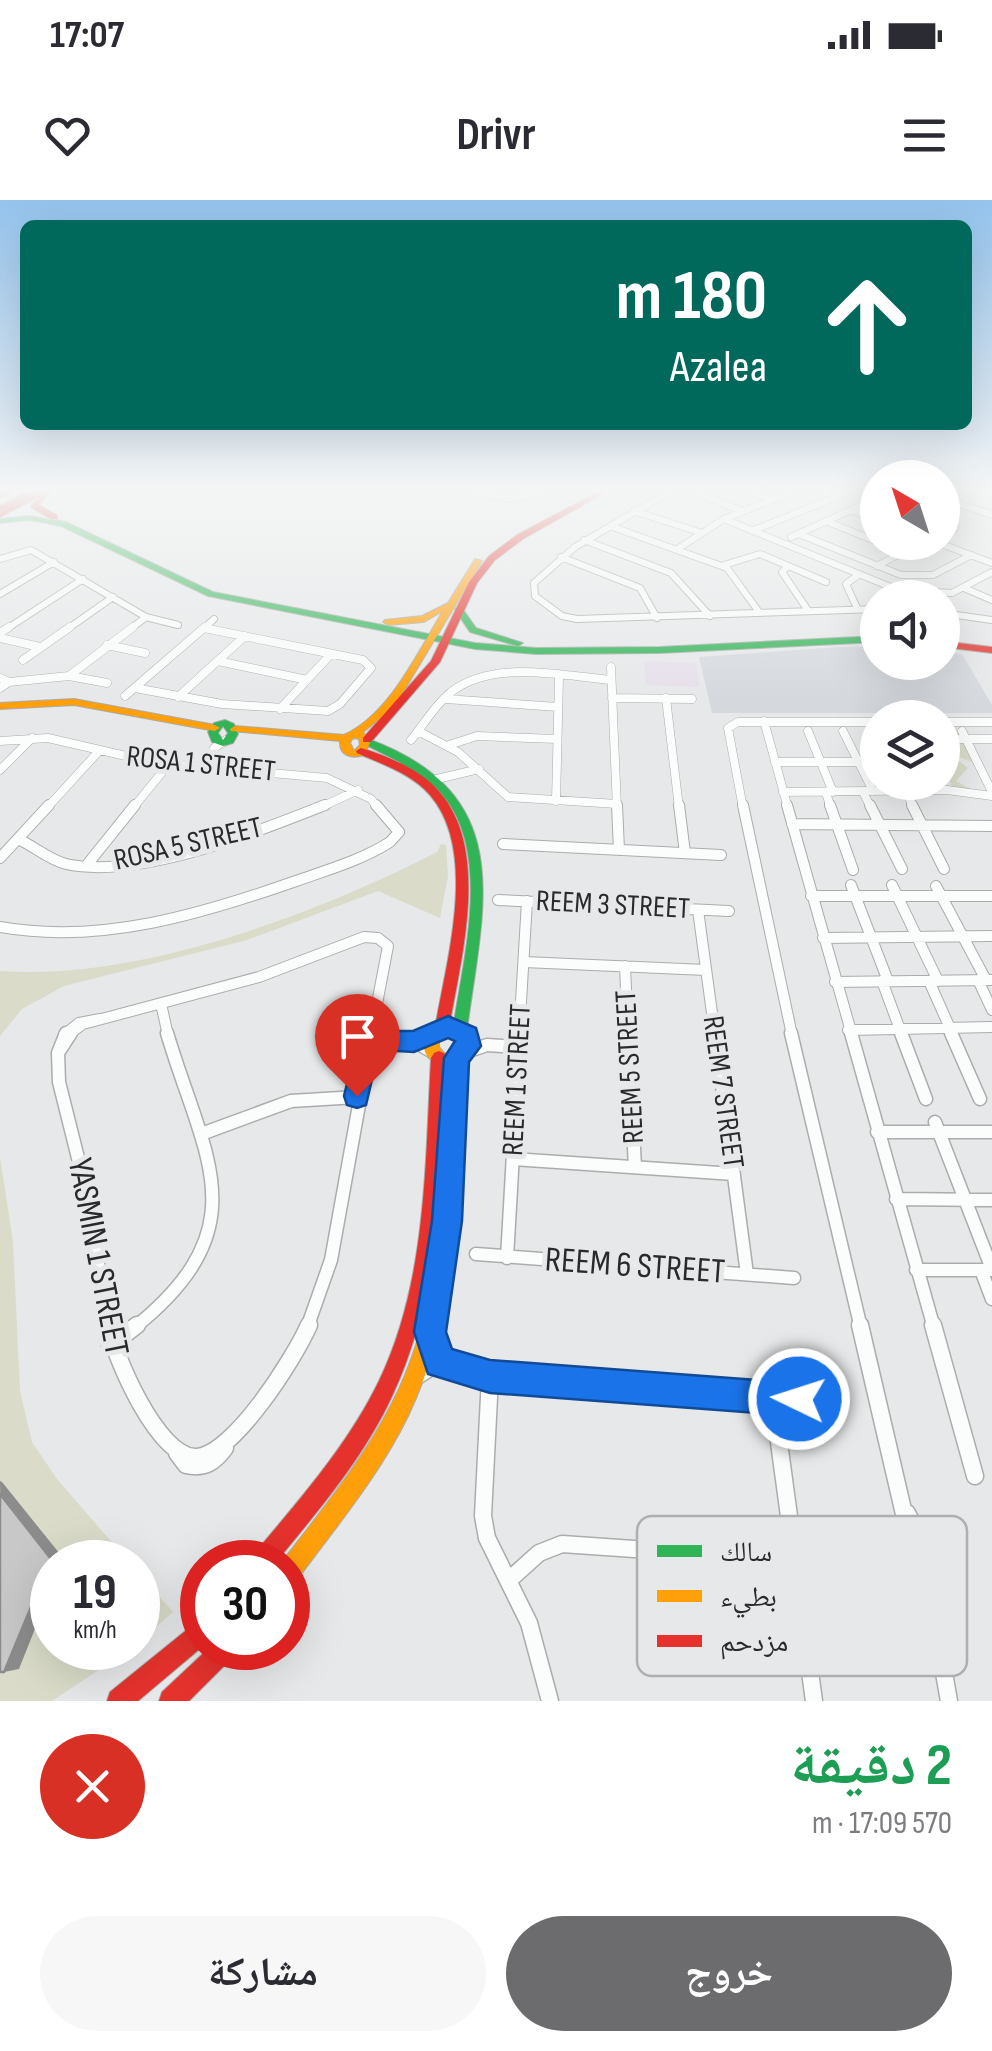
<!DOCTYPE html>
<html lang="ar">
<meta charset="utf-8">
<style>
body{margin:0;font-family:"Sofia Sans Condensed","Noto Naskh Arabic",sans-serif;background:#f7f7f7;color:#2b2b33;direction:rtl;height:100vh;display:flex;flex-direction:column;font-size:38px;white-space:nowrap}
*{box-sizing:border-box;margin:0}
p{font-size:32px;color:#7c7c81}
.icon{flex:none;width:55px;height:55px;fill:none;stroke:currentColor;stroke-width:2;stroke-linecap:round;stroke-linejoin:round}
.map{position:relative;height:1501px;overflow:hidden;direction:ltr}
.sheet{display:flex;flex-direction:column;background:#fff;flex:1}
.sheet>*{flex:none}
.banner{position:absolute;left:20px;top:20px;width:952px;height:210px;border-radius:15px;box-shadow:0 10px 40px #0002;direction:rtl;background:#00695c;color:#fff;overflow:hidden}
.needle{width:65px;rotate:321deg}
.fabs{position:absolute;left:860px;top:260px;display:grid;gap:20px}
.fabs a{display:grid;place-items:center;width:100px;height:100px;border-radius:50%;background:#fff;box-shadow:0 10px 40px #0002;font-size:50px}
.speed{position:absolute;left:30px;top:1340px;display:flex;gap:20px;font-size:50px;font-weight:700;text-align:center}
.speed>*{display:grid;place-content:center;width:130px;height:130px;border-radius:50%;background:#fff;box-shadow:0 10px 40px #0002;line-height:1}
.speed small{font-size:25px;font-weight:400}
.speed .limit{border:15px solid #d22;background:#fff;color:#111}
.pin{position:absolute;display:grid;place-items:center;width:85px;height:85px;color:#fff;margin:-102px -42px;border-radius:50% 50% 50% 0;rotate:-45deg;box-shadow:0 0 10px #0007}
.pin .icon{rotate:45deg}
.me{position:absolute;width:110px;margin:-55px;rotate:274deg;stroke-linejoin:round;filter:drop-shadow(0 0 8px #0008)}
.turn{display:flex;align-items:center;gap:35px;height:210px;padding:0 40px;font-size:45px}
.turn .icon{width:130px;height:130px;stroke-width:2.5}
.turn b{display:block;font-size:70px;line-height:85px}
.round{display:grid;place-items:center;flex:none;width:105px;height:105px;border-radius:52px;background:#f7f7f7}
.headline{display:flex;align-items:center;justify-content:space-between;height:170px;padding:0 40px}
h1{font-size:60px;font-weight:700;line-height:75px;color:#1e9e55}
.cta{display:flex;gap:20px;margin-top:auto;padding:20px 40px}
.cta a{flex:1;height:115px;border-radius:60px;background:#6c6c6e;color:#fff;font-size:40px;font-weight:700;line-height:115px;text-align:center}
.cta a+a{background:#f7f7f7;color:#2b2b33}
.status{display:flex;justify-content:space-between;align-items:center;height:70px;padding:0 50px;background:#fff;direction:ltr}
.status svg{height:28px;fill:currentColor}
header{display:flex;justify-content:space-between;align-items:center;height:130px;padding:0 40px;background:#fff;font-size:45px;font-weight:700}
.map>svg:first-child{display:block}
</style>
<div class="status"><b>17:07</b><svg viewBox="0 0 49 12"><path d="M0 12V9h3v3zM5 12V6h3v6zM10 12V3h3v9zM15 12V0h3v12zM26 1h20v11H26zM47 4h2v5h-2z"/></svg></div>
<header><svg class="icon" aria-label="menu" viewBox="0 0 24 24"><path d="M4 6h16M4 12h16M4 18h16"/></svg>Drivr<svg class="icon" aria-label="heart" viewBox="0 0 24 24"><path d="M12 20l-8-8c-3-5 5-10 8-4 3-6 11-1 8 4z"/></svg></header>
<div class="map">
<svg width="992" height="1501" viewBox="0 0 992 1501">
<rect width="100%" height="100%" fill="#e7e8e9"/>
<path fill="#e6dfeb" d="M644,461L696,463L700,487L646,485Z"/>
<path fill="#d5d9de" d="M838,447H877L878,462H942L943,452L962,454L992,505V513H712L699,457Z"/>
<path fill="#dadcc9" d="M943,523H954L975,563L950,554L968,568L956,581L973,590H954L943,568Z
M441,644L446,645L448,676L440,718L378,691L247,740L64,786L22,809L0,836V771C139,781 316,714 437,652Z
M0,957L13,1042L20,1191L32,1242L57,1279L129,1362H52V1448H132L52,1501H0Z
M138,1372L173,1412L138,1443Z"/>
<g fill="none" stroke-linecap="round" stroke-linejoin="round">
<defs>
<path id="street-far4" d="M460,290L512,299L551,290
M585,290L599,294
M672,290L575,347L534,383L535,396L562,416L577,419L878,409
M687,290L743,311
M746,290L771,299
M942,298L992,315
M942,298L961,290
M851,310L878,320
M634,311L702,333
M724,319L898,390L952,393L992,372
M826,321L878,342
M942,323L955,328
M610,326L727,368L759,412
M752,331L853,290
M799,334L901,375H933L971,355
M791,337L878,298
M584,340L671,373L710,416
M936,342L992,363
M679,348L724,319L796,290
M561,357L640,388L657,418
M0,359L31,350L146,417L178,425
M724,365L760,354L826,382
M788,366L782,372L807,409
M877,366L922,342
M857,376L846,384L857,408
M964,388L992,400
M0,394L54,362
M942,413L992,420
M204,428L212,430
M5,430L83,379
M66,430L113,397
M129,430L146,417
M202,430L214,419"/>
<path id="street-far3" d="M0,433L9,427
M0,438L40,447
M107,445L145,453
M23,460L70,427
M218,461L307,480
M611,467L617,608
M69,476L133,427
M0,478L9,482L0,488
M9,482L69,476L107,483
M135,488L222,504L328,511L340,504L371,468L363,460L204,428
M125,496L205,427
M178,497L245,436
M612,498L692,499
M666,498L679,608
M446,499L558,507
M280,509L331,454
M764,521L788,608
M942,522H992
M418,531L458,552L508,597L617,604
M808,531L833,592
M843,531L873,591
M962,531L992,592
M958,539H992
M411,540C424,524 435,505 451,492C494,459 562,476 611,480
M0,541L48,538L156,563L327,578L371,599L378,608
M449,545L477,536L557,539
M775,562H878
M204,568L214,548L226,540
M0,570L32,538
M437,579L479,569
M905,590L914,608
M783,592L947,590L992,596
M863,592L871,608
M826,593L831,608
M556,601L559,478
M47,608L99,551
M133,608L168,565
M319,608L358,590
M743,608L728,528L738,522H878"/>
<path id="street-far2" d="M617,605L619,650
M679,605L685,653
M743,605L792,835
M787,605L852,835
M830,605L853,670
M870,605L902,669
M912,605L944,669
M792,624L992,626
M18,639C34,646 49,660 66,664C139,680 257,632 325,605
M503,644L721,655
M0,658L49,605
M86,666L135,605
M851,685L888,781
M892,685L938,781
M936,686L986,780
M811,696H992
M498,700L729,711
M698,710L715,835
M0,727C100,745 202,714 296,681C327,670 362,660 390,642L399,632L376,605
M823,738L992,736
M524,762L706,770
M625,766L628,835
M978,780L992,810
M882,781L902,835
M929,781L953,835
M835,782L992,780
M161,804L168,835
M848,830L992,827
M64,835L79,823L100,819
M68,835L83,824L259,777L364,737L378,738L388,746L371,835
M519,835L527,701"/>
<path id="street-far1" d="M628,833L635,967
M715,833L747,1074
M791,833L861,1128
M851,833L934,1128
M901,833L926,899
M951,833L980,899
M369,838L415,842L431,851
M466,852L487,845L519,847
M58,853L59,882L85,986L109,1128
M58,853L66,833
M58,853L71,833
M935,922L992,1069
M877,932H992
M204,933L291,901L357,897
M513,959L734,974
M896,999L992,1000
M476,1054L794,1078
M507,1058L520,833
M916,1070H992
M981,1070L992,1099
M134,1128C261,1026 204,958 167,833
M307,1128L331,1060L372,833"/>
<path id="street" d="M108,1125C115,1157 157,1256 195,1257C232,1258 295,1157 309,1125
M860,1125L914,1357L922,1369
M933,1125L975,1276
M110,1146L137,1125
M417,1176L439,1162L490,1177L824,1201
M490,1177L483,1316L487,1338L529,1423L550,1501
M773,1198L814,1501
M177,1253L186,1265C204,1269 214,1263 225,1248
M907,1313L920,1339L949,1501
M509,1380L539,1353L562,1344L794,1360"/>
<path id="fast" d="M30,316L66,322L213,392L475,443L536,448L660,447L878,436V442L660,453L536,454L475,449L208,396L61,326L30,320L0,323V319Z
M456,408H462L476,428L523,443L518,446L470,432L455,410Z
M225,520L234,524L238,534L233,543L223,546L212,542L208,532L214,523ZM223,526L228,533L223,540L218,533Z
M368,539C518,594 484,703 467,829L465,833L460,835L455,833L453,829C463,758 495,647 437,589C417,569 389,557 364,544L363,542Z"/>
<path id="slow" d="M475,359L482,361L394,507L363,532L370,543L364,555C352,559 339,556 340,541L231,531L230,529L235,526L344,535C390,514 417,453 443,411L424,422L388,425L383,422L385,420L422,416L448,403ZM356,538L359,539L360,545L354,551L350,543L352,539Z
M74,499L215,525L220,528L215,531L74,505L0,509V503Z
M451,819L467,826L475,843L470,856L464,863C460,983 461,1105 408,1216C379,1276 335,1328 296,1381L288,1384V1362H282C320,1312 362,1262 391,1205C445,1103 443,980 449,868C424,862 416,846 432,825ZM446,832H452L459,839V848L451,854L444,853L439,847V837Z"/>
<path id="jam" d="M8,290H17L0,298V293Z
M31,290H39L37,292L42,293L45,290H52L39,305L57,315V319H51L32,308L31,306L39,297L0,317V312L11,306L0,311V306Z
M601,290H610L523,339L495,360L477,383L440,462L371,542H363V538L431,461L469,382L489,356L517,335Z
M942,441L992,447V453L942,447Z
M361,548C387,556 417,568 436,588C492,646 461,757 449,828L447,832L442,834L437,832L435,828C446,762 479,652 430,595C412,574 382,564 357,553L356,551Z
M439,851L444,853L447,858C441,972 442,1088 393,1194C365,1256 319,1310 276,1362H251L254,1354C299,1300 348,1245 379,1181C427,1081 425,966 431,858L434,853Z
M202,1420V1447L138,1501H107L110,1492L194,1424Z
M209,1448H238L234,1456L189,1501H159L162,1492Z"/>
</defs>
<use href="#street-far4" stroke="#abacac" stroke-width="8"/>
<use href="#street-far3" stroke="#abacac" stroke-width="9"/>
<use href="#street-far2" stroke="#abacac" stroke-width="12"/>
<use href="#street-far1" stroke="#abacac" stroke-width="15"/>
<use href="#street" stroke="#abacac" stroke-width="19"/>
<use href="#fast" stroke="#abacac" stroke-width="2"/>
<use href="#slow" stroke="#abacac" stroke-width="2"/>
<use href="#jam" stroke="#abacac" stroke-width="2"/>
<use href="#street-far4" stroke="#fbfcfc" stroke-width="6"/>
<use href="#street-far3" stroke="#fbfcfc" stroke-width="8"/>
<use href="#street-far2" stroke="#fbfcfc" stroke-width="10"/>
<use href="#street-far1" stroke="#fbfcfc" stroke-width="12"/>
<use href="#street" stroke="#fbfcfc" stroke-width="16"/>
<use href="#fast" fill="#30b455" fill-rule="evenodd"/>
<use href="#slow" fill="#ff9f0a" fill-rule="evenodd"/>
<use href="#jam" fill="#e5322d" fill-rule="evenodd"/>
</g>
<path fill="#8c8c8c" d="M0,1281L2,1282L64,1359L62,1362H52V1386L19,1469L4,1472Z"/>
<path fill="#c8c8c8" stroke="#8c8c8c" stroke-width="2.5" d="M0,1294L51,1359L4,1472H0Z"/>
<linearGradient id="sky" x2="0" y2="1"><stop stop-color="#94c3ed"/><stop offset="0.58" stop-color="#f4f5f5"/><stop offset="1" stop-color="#f4f5f5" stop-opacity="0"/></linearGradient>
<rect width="992" height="500" fill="url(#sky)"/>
<path fill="#1a73e8" stroke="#114b97" stroke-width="2.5" d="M448,816L476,828L481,846L469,862L462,1021L446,1132L452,1149L490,1160L799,1183L811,1187L815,1199L811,1211L799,1216L490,1193L428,1174L414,1132L432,1021L444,858L455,841L448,838L414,852L379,850L366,905L357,908L347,905L344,896L360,831H413Z"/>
<g text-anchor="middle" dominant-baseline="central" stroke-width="10" stroke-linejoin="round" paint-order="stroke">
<g font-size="30" fill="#292a2b" stroke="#e6e8ea">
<text transform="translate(201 564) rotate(6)">ROSA 1 STREET</text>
<text transform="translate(188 644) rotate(-13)">ROSA 5 STREET</text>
<text transform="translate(613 705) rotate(3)">REEM 3 STREET</text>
<text transform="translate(630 867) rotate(-93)">REEM 5 STREET</text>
<text transform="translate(517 880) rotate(-87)">REEM 1 STREET</text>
<text transform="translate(723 892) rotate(82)">REEM 7 STREET</text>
</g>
<g font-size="35" fill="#292a2b" stroke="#e6e8ea">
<text transform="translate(98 1057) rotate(79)">YASMIN 1 STREET</text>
<text transform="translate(635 1066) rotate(4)">REEM 6 STREET</text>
</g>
</g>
<rect x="637" y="1316" width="330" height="160" rx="15" fill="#e6e8ea" stroke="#adafb1" stroke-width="2.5"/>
<rect x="657" y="1345" width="45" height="12" fill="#30b455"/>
<rect x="657" y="1390" width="45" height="12" fill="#ff9f0a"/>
<rect x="657" y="1435" width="45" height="12" fill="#e5322d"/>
<g font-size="28" fill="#292a2b">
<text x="720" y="1361">سالك</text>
<text x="720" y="1406">بطيء</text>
<text x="720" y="1451">مزدحم</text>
</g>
</svg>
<div class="fabs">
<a><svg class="needle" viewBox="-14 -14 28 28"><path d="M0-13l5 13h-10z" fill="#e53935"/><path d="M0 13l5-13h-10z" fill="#7c7c81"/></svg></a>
<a><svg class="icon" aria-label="sound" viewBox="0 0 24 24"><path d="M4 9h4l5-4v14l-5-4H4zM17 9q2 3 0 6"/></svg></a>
<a><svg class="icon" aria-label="layers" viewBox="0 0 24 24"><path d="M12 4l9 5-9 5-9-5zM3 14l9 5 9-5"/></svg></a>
</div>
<div class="speed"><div>19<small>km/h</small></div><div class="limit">30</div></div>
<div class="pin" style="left:357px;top:896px;background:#d93025"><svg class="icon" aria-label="arrive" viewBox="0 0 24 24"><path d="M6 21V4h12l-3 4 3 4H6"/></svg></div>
<svg class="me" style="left:799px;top:1199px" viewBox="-20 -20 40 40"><circle r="17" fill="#1a73e8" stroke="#fff" stroke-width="3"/><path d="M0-11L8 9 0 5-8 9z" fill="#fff"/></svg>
<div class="banner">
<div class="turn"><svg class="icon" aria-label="ahead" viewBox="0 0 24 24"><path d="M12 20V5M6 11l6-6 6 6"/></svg><div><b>180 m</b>Azalea</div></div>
</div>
</div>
<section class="sheet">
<div class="headline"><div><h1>2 دقيقة</h1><p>570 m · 17:09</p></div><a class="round" style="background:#d93025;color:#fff"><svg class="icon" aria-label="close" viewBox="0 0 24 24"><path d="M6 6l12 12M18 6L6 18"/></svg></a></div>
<div class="cta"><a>خروج</a><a>مشاركة</a></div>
</section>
